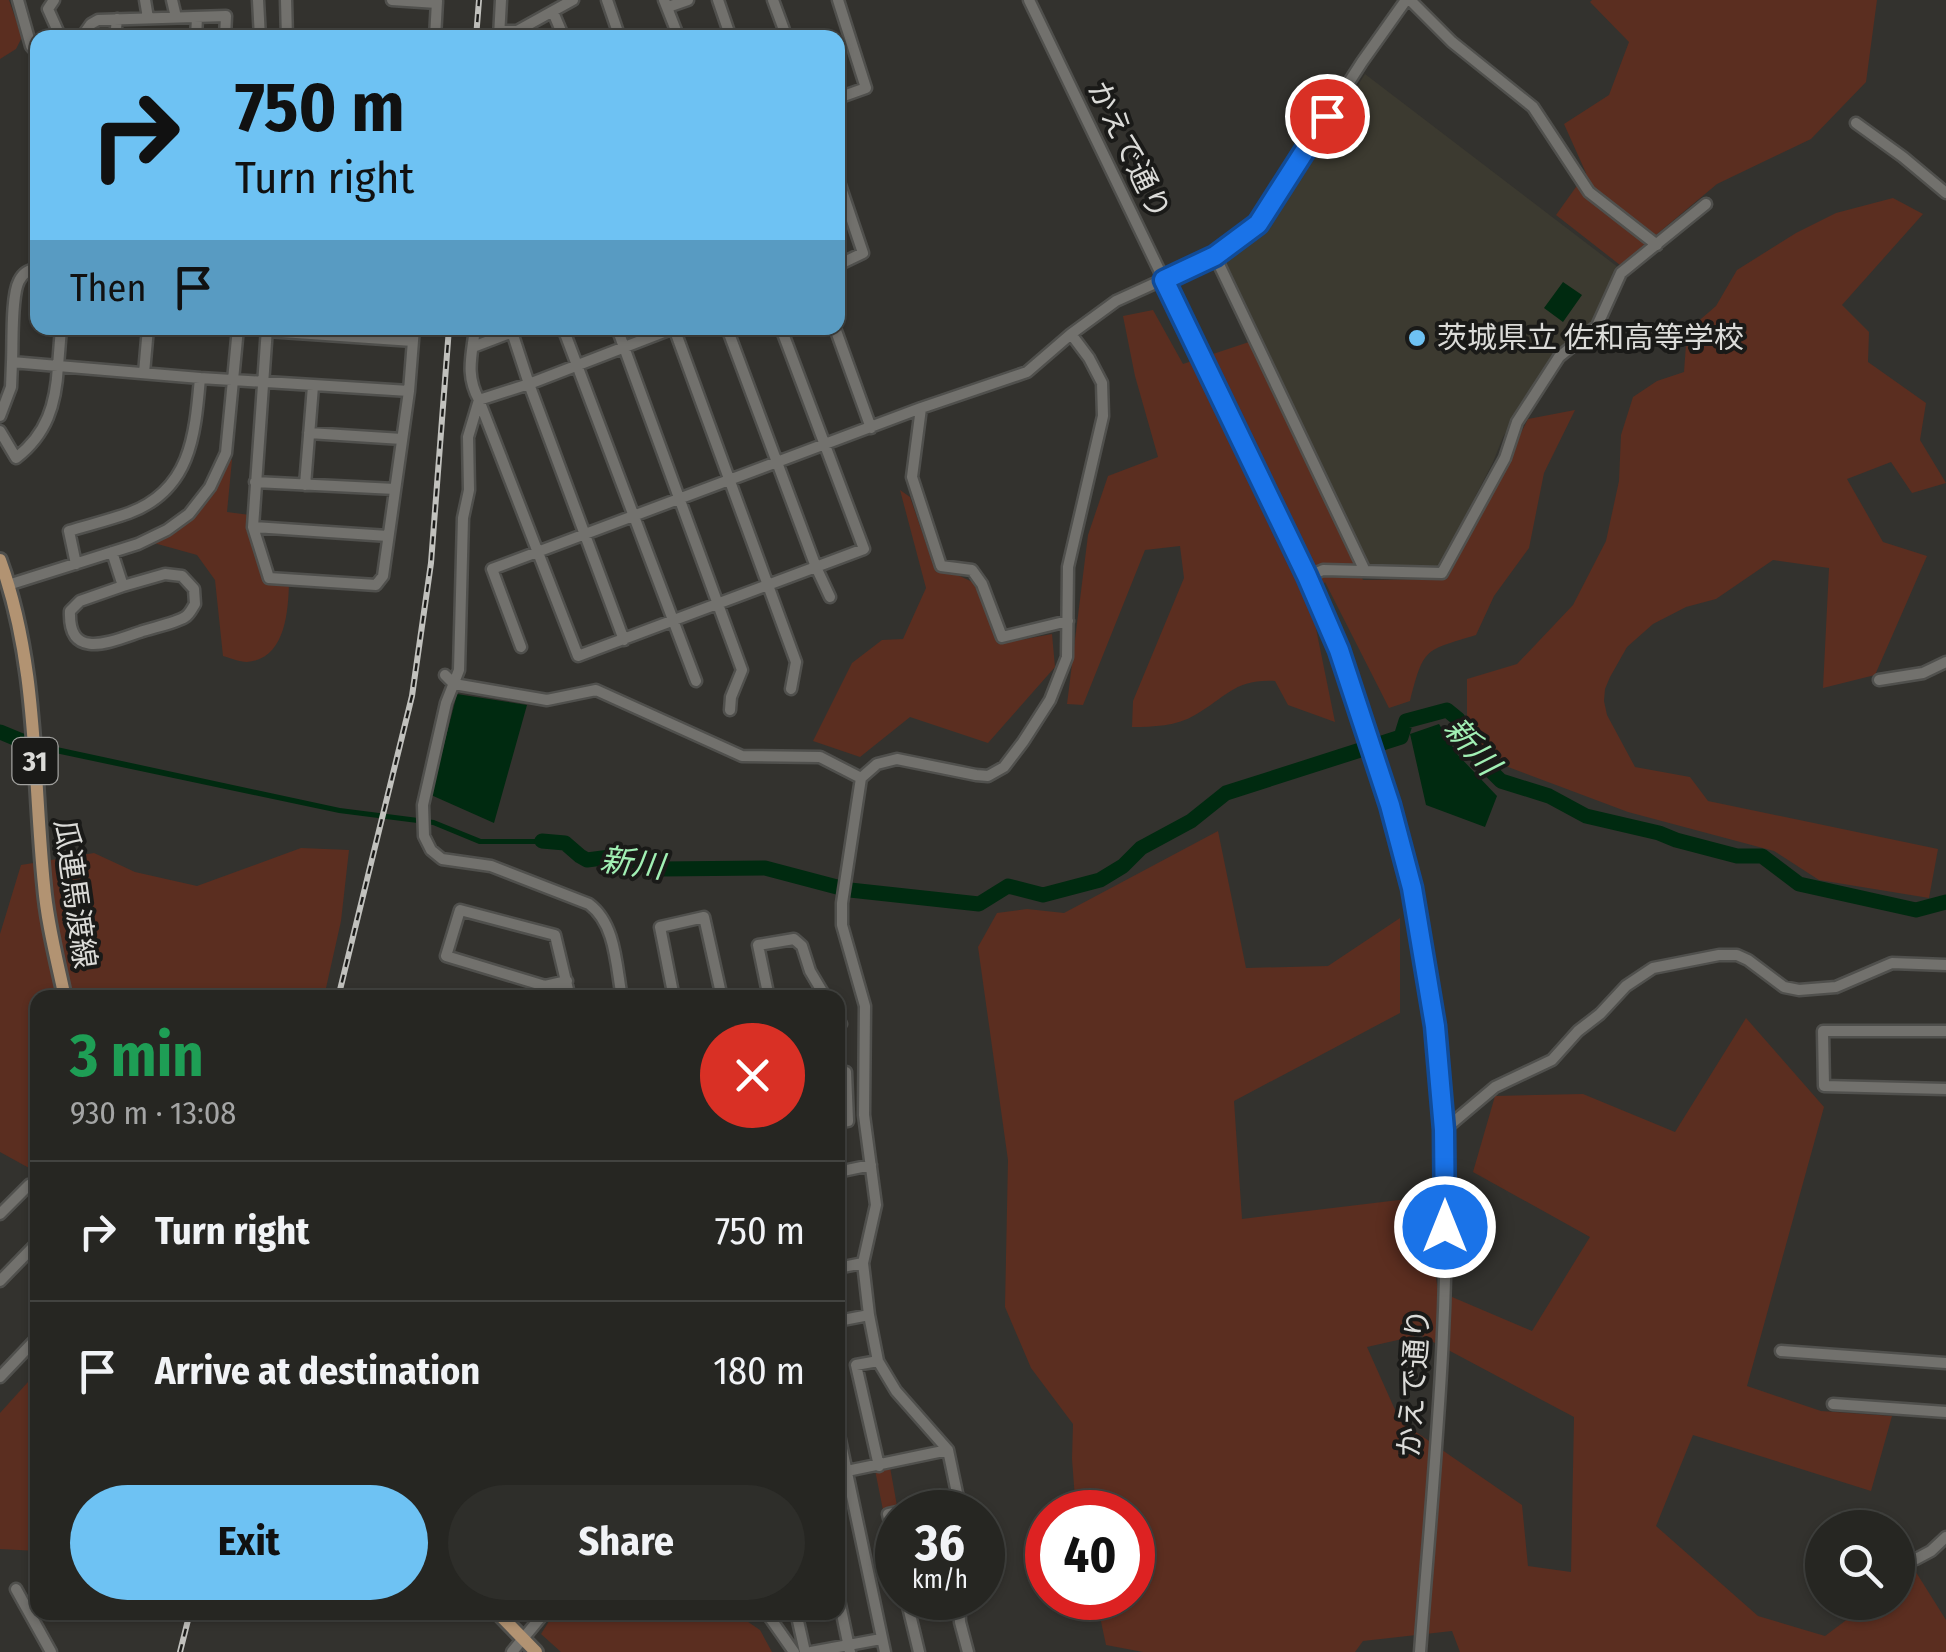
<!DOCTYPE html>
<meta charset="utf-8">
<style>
body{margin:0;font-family:"Fira Sans Condensed","Noto Sans JP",sans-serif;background:#2e2e2a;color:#f1f3f6;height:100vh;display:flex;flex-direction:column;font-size:38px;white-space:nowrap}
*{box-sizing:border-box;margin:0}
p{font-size:32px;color:#a4a5a5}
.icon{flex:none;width:55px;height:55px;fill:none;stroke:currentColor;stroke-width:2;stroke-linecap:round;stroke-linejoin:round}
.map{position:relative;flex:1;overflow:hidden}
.panel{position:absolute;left:30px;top:990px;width:815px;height:630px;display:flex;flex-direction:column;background:#262622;border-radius:20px;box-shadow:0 2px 8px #0004,0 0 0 2px #424340}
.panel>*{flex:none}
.hud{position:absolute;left:30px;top:30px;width:815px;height:305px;border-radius:20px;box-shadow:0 2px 8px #0004,0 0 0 2px #424340;background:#6ec2f3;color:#111;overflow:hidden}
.controls{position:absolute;left:1805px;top:1510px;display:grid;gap:20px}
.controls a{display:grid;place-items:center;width:110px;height:110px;border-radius:50%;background:#262622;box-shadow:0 2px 8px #0004,0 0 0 2px #424340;font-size:50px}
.speed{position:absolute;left:875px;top:1490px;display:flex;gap:20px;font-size:50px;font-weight:700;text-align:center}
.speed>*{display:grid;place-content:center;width:130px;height:130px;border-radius:50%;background:#262622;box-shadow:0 2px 8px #0004,0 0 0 2px #424340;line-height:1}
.speed small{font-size:25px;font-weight:400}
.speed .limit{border:15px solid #d22;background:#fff;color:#111}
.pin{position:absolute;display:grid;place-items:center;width:85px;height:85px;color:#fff;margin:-42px;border:5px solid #fff;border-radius:50%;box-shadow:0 2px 10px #0007}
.me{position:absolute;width:110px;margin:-55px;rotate:0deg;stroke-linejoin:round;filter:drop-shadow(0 0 8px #0008)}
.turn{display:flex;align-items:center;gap:35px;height:210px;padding:0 40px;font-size:45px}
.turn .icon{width:130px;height:130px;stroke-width:2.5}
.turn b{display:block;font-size:70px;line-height:85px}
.then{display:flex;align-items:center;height:95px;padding:0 40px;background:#0003;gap:20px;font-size:38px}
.round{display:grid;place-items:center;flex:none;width:105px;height:105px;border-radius:52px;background:#2e2e2a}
.head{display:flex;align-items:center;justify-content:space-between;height:170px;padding:0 40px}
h1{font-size:60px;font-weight:700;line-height:75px;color:#1e9e55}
.primary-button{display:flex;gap:20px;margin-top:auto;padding:20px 40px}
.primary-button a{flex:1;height:115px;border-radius:60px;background:#6ec2f3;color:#111;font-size:40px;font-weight:700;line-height:115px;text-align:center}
.primary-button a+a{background:#2e2e2a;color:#f1f3f6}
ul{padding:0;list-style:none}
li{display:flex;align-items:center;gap:30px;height:140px;padding:0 40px;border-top:2px solid #424340}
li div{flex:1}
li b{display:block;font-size:38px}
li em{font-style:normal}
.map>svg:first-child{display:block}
</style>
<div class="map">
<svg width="1946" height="1652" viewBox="0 0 1946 1652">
<rect width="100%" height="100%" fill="#33322e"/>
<path fill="#3c3a30" d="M1365,74L1619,268L1594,319L1554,357L1503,437L1493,462L1438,569L1367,565L1224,262L1261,234L1281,209Z"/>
<path fill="#5b2e20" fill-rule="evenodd" d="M0,0H9L22,37L16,49L0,59Z
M1592,0H1877L1866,82L1811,139L1717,184L1620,265L1556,215L1586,173L1564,124L1609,95L1629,42L1590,2Z
M1893,198L1923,214L1842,305L1869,332L1868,362L1926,403L1920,440L1946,483L1912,493L1891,462L1847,479L1883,542L1927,556L1875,675L1823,688L1829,568L1773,560L1716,599L1686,607L1653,624L1627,647L1610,677L1605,689L1604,701L1607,715L1635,767L1690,777L1708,801L1938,849L1929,898L1819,880L1774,851L1628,812L1487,759L1467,728V679L1517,664L1573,605L1606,541L1619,481L1621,435L1633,397L1657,381L1684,372L1687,331L1716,306L1737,270L1796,233L1836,213Z
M1153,310L1183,364L1249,342L1363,580L1447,579L1528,419L1575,410L1544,473L1529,548L1494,596L1476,635C1424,651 1424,647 1410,701L1389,708L1325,582L1311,604L1335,722L1288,705L1275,681C1234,679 1227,697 1195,715C1177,726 1153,727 1132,727L1133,701L1184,578L1180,546L1145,550L1083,705L1067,704L1088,535L1108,476L1158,457L1135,376L1123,316Z
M227,457L232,460L227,512L250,515L248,529L266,581L289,584C288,613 285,659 247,662C240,662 230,658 223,656L215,580L197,555L154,543L178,531L214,490Z
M900,490L910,497L936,572L953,573L977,584L998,644L1052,634L1055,667L988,743L910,717L860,757L813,741L852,663L882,640L903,639L926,588Z
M1218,831L1246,968L1328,966L1400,918V1013L1234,1101L1242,1219L1424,1197L1438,1291L1532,1331L1590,1237L1473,1172L1495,1096L1583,1094L1675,1132L1746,1018L1824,1107L1747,1386L1821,1411L1892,1416L1871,1491L1693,1435L1656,1526L1758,1616L1825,1636L1869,1603L1898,1602V1581L1914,1569L1946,1620V1652H1460L1452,1631L1363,1641L1355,1652H1143L1106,1645L1096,1598H1132V1512H1076L1072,1459L1073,1424L1031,1368L1005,1307L1008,1160L978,947L997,913L1027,909L1064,913ZM1420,1335L1574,1417L1571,1572L1528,1566L1522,1505L1400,1421L1367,1347Z
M301,848L349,850L341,921L324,997L38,998L37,1149L29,1168L0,1152V934L21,865L94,853L135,872L197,886Z
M37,1372V1551L0,1549V1413Z
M890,1467L897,1506L883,1510L875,1470Z
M554,1613H735L760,1630L772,1652H561L541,1634Z"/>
<path fill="#002a10" d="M1563,282L1582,295L1563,322L1544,308Z
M457,694L527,705L494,823L431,795Z
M1439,724L1457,754L1497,796L1485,827L1426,805L1410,734Z
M14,735L29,741L340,808L434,820L481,839H560L558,844H479L433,825L339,813L27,747L11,740Z"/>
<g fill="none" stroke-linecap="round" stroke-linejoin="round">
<path stroke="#002a10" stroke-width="15" d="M0,732L29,744
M542,841L565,843L580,856L587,860L618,856L661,869L765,868L837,887
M850,890L979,904L1008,886L1043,895L1100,880L1123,866L1141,848L1191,821L1226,793L1401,737L1406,721L1447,710L1458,719L1470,746L1480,760L1501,781L1549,796L1586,816L1659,833L1676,840L1737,856H1762L1799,884L1916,910L1946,902"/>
<defs>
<path id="minor" d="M18,0L31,46L38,54
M54,0L48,9L61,38
M145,0L148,18
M172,0L176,17
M258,0L260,38
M286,0L287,38
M392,0L437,3
M607,0L620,38
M664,0L679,38
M718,0L731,38
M773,0L787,38
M1029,0L1307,577C1383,751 1436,940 1444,1131C1452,1305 1433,1479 1420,1652
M1410,0L1452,42L1533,107L1589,192L1657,245
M668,7L688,0
M553,12L564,38
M500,31H517L573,0
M499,37L501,0
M81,38L91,24L98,20L226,16L225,38
M115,38L117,19
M196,38L197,17
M435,38L437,1
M838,98L866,88L838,0
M1856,123L1903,157L1946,193
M838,179L863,253L838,265
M1215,256L1364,569
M61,328L58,366L200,378L409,391
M267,328L253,527L388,536
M475,328C472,356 465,374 479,400L468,437L469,490L463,518L459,670L446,703L423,805L424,836L431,850L442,859L491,866L589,904C616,924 616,966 622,998
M563,328L696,681
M617,328L742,670L731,697L730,710
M674,328L529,384L479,400L578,656L864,549L781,328
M674,328L796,662L791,689
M727,328L816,567L830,597
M835,328L871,428
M267,331L413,341
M473,347L512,332L529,384L624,640
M144,373L148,328
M921,408L912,477L941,566L972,570L982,584L1002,637L1068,621
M0,416L11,387L12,362
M0,431L16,458C47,434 56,404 58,366L12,362C13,343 11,296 19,281C23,273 28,270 38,268
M309,433L402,439
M255,482L395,489
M305,485L313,386
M253,527L269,578L376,585L383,576L409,391L414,328
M112,552L123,586L80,601L70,611C68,661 110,642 140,632C151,628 176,623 185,617C190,614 192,608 195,604L194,589L182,576L165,574L123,586
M76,564L69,531C89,525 109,520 129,513C191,490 195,435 200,378
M1307,577L1323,570L1442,573L1505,458L1517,422L1559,357L1597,326L1621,273L1706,204
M8,585L138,544L167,530L189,514L210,487L226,453L238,328
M521,647L492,569L921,408L1027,372L1071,334L1116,301L1215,256L1258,224L1362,62L1406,0
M445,675L454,684L547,700L596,690L742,756L820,757L861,778
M1879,680L1923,673L1946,662
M567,981L545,986L446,956L460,910L555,935L570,998
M674,998L660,927L704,917L722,998
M769,998L758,945L794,939L802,946L810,971L826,998
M838,1018L841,1024H838
M1946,1031H1823L1824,1086L1946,1089
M838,1074L846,1072L848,1121L838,1123
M1444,1130L1495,1087L1552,1060L1578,1031L1600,1014L1626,986L1653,968L1719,955H1737L1748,960L1784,987L1799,990L1836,987L1892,963L1946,965
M838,1172L871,1165
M0,1214L29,1185L38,1191
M838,1268L863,1263
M0,1281L38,1242
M838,1321L869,1315
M1781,1351L1946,1363
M878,1361L856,1365L879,1466
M0,1377L38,1337
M1833,1404L1946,1412
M838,1430L885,1652
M847,1471L948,1450
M961,1512L948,1450L896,1391L878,1361L869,1315L863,1263L876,1205L864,1115L865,1006L842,925V903L861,778L877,764L897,759L976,775L988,776L1004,767L1023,742L1050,700L1067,657L1068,567L1103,416L1102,383L1089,358L1071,334
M1898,1555L1916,1559L1931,1551L1946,1537
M898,1556L888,1514L958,1498
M16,1589L51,1652
M838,1595L850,1652
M906,1598L919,1652
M959,1598L960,1622L968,1652
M766,1612L794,1652
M796,1612L805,1652
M512,1652L545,1612
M811,1652L881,1639"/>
<path id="major" d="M0,560C38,664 33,777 44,885C47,923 57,960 65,998
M497,1612L536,1652"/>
</defs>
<use href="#minor" stroke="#50504d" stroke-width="15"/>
<use href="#major" stroke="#50504d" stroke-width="18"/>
<use href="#minor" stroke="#72716d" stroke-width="10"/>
<use href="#major" stroke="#b29372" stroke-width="12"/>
<defs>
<path id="rail" d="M476,38L479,0
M338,998L412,696L431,563L449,328
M180,1652L190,1612"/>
</defs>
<use href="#rail" stroke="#c1c1bd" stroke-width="6"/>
<use href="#rail" stroke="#1a1a18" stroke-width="2.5" stroke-dasharray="8" stroke-linecap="butt"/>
</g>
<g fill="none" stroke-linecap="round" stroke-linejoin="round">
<defs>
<path id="route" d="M1327,116L1258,224L1215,256L1164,280L1307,576L1339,650L1390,805L1412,888L1435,1026L1444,1130L1445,1227"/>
</defs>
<use href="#route" stroke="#114b97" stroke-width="25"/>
<use href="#route" stroke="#1a73e8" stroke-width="18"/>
</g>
<circle fill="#6ec2f3" stroke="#1a1a18" stroke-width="4" cx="1417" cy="338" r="10"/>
<g text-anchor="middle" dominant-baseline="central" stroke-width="8" stroke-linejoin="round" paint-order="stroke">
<rect fill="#1a1a18" stroke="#a1a19e" stroke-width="2.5" x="12.5" y="738" width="45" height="46" rx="8"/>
<g font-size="28" font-weight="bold" fill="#dbdbd8">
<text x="35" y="761">31</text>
</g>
<g font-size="30" fill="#dbdbd8" stroke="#1a1a18">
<text transform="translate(1129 150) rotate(64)">かえで通り</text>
<text transform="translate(75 894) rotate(82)">瓜連馬渡線</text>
<text transform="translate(1414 1383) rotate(-86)">かえで通り</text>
</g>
<g font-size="30" fill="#dbdbd8" stroke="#1a1a18" text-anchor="start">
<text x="1437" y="338">茨城県立 佐和高等学校</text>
</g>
<g font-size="32" font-style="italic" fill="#a1f0b4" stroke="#1a1a18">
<text transform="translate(1472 746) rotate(49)">新川</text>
<text transform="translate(632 863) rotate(7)">新川</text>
</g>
</g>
</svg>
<div class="controls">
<a><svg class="icon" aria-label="search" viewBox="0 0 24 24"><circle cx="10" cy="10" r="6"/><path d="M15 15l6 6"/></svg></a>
</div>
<div class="speed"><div>36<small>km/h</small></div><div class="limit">40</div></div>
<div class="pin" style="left:1327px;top:116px;background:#d93025"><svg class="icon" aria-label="arrive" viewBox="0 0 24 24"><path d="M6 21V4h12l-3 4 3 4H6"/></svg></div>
<svg class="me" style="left:1445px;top:1227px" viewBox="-20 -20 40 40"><circle r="17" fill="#1a73e8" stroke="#fff" stroke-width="3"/><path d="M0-11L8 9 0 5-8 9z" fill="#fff"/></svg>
<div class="hud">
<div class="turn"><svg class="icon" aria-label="right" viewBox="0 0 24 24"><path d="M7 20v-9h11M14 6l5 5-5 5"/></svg><div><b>750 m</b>Turn right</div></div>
<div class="then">Then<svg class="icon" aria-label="arrive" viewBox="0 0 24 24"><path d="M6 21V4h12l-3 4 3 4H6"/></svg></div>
</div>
<section class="panel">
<div class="head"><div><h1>3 min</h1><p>930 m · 13:08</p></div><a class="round" style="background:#d93025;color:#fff"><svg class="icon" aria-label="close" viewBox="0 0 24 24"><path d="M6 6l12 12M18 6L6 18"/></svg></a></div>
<ul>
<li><svg class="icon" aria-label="right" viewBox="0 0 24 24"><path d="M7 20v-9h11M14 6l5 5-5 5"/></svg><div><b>Turn right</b></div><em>750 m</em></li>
<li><svg class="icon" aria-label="arrive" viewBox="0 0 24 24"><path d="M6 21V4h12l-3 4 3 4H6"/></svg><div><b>Arrive at destination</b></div><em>180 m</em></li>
</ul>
<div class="primary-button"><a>Exit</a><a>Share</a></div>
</section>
</div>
